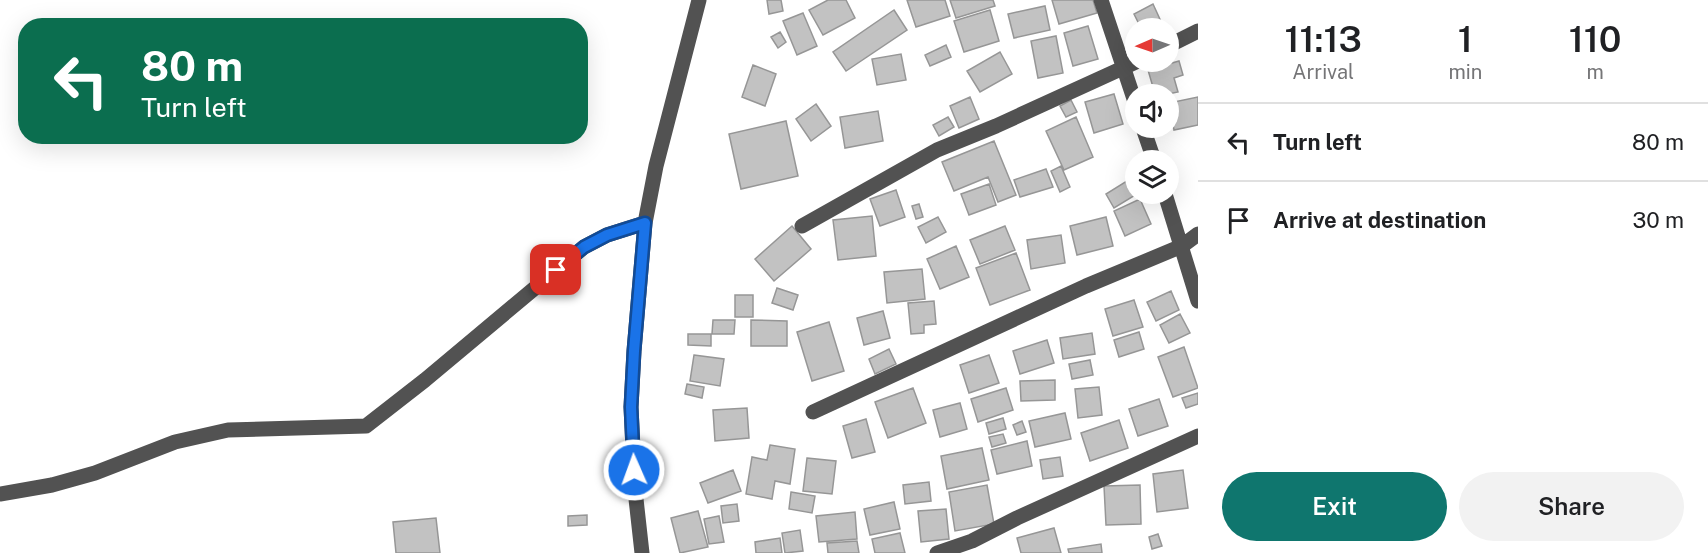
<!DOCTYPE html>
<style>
body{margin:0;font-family:"Public Sans",sans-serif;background:#f2f2f2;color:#202124;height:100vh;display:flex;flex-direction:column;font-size:22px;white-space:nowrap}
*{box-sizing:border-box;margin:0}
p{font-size:20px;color:#757577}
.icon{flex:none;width:33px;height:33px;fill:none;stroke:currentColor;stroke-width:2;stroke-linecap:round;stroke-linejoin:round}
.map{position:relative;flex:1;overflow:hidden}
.details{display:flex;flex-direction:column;background:#fff;width:510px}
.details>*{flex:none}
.guide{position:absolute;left:18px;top:18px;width:570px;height:126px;border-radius:24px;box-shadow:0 6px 24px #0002;background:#0b6e4f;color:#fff;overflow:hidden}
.needle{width:39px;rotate:268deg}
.controls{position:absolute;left:1125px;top:18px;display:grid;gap:12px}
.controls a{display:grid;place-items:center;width:54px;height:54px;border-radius:50%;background:#fff;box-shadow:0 6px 24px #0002;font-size:30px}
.pin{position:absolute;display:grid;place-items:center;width:51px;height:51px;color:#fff;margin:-26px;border-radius:12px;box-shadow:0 3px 9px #0006}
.me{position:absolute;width:66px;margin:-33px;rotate:358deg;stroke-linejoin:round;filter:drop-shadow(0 0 4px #0008)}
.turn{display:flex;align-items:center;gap:21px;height:126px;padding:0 24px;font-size:27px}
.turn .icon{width:78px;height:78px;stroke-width:2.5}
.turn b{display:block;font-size:42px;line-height:51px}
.eta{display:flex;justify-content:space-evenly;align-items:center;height:102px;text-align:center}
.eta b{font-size:36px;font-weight:600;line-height:42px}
.primary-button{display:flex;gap:12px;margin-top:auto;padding:12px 24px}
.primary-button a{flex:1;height:69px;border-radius:36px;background:#0f766e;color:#fff;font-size:24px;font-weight:600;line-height:69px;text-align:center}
.primary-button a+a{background:#f2f2f2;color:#202124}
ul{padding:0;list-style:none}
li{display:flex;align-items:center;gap:18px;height:78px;padding:0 24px;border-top:2px solid #e0e0e0}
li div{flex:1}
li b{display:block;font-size:22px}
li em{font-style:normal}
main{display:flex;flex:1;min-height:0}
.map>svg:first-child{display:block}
</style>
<main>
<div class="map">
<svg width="1198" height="553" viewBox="0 0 1198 553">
<rect width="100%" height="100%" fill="#fff"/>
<path fill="#c2c2c2" stroke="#969696" stroke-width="1.5" d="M767,0H781L783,11L769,14Z
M828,0H846L855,18L823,35L809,10Z
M907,0H945L950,16L916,27Z
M950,0H993L995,6L956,18Z
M1052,0H1093L1097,13L1059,24Z
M1153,4L1164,28H1141L1134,14Z
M1045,6L1050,30L1014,38L1008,14Z
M894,10L907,30L846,71L833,52Z
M990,10L999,41L964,52L954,21Z
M803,13L817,46L797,55L783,21Z
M1088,26L1098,59L1073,66L1064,33Z
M780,32L786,42L778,48L771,37Z
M1056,36L1063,73L1038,78L1031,41Z
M946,45L951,57L930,66L925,55Z
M1000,52L1012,74L980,92L967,71Z
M901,54L906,80L877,85L872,59Z
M1179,61L1183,75L1174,78L1178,92L1168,94H1155L1148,70Z
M753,65L776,74L765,106L742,97Z
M1114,94L1123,124L1094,133L1085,102Z
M970,97L979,119L959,128L950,106Z
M1198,97V125L1174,130L1169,103Z
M1071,100L1077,112L1066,117L1060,106Z
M816,104L831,126L811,141L796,119Z
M878,111L883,141L845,148L840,117Z
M948,117L954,127L939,136L933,125Z
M1076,117L1093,157L1064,170L1046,131Z
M786,121L798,176L741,189L729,134Z
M994,141L1016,195L998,202L988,177L954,191L942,162Z
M1061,166L1070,187L1060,192L1051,171Z
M1046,169L1053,187L1020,197L1014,180Z
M1130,179L1137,194L1114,208L1106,194Z
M989,184L996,205L969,215L961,194Z
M896,190L905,217L880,226L870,199Z
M1140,199L1151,224L1125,236L1114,211Z
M919,204L923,217L916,219L912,206Z
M872,216L876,256L838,260L833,220Z
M938,217L946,232L926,243L918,227Z
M1106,217L1113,246L1077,255L1070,226Z
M792,226L811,249L774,281L755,259Z
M1005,226L1015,250L980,264L970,240Z
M1061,235L1065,263L1031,269L1027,240Z
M956,246L969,277L940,289L927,259Z
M1016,253L1030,290L990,305L976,268Z
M922,269L925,299L887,303L884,272Z
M777,288L798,295L793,310L772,303Z
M1171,291L1179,310L1156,321L1147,302Z
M735,295H753V317H735Z
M1134,300L1143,327L1113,336L1105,309Z
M934,301L936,324L924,325V333L911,334L908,303Z
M883,311L890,338L864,345L857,318Z
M1180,314L1190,333L1169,343L1160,325Z
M713,320H735L734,334H712Z
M751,320L787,321V346H751Z
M829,322L844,371L812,381L797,332Z
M1139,332L1144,349L1119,357L1114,340Z
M1092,333L1095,354L1063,359L1060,338Z
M688,334H711V346L688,345Z
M1047,340L1054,363L1020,374L1013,351Z
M1184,347L1198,388L1173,397L1158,357Z
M889,349L896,364L875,374L869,359Z
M694,355L724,359L720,386L690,381Z
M989,355L999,383L969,393L960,365Z
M1090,360L1093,375L1072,379L1069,364Z
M1055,380V400L1021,401L1020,381Z
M687,384L704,387L702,398L685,394Z
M1099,387L1102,415L1078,418L1075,389Z
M913,388L926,423L888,438L875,402Z
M1006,388L1013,410L978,422L971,399Z
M1198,393V404L1186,408L1182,398Z
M1159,399L1168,426L1138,436L1129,409Z
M960,403L967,429L940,437L933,410Z
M747,408L749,438L715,441L713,410Z
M1065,413L1071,439L1035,447L1029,421Z
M1003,418L1006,429L989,434L986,423Z
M866,419L875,452L852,458L843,426Z
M1119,420L1128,448L1090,461L1081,433Z
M1022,421L1026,432L1017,435L1013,425Z
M1003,434L1006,443L992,447L989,437Z
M1027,441L1032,466L997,474L991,450Z
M770,445L795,449L790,484L775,481L772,499L746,494L752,457L767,460Z
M982,448L989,480L947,489L941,456Z
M1060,457L1063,476L1043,479L1040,460Z
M807,458L836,461L832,494L803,491Z
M733,470L741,491L708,503L700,483Z
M1183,470L1188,508L1157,512L1153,474Z
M929,482L931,501L905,504L903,485Z
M987,485L994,524L955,531L949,492Z
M1140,485L1141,524L1106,525L1104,486Z
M791,492L815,496L812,513L789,509Z
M894,502L900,529L870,535L864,509Z
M737,504L739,521L723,523L721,506Z
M946,509L949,539L921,542L918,511Z
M698,511L708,547L680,553L671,518Z
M855,512L857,539L819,542L816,516Z
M587,515V525L568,526V516Z
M719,516L724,542L709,544L704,519Z
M436,518L440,553H396L393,522Z
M1054,528L1061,553H1021L1017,538Z
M800,530L803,551L785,553L782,533Z
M900,533L905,553H875L872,539Z
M1158,534L1162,546L1152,549L1149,537Z
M780,538L782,553H756L755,542Z
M857,541L859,553H828L827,543Z
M1101,544L1102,553H1069L1068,549Z"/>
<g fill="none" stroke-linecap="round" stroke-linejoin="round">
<path stroke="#525252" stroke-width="15" d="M1101,0L1136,105
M1168,46L1198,31
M1143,128L1154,160
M1165,194L1198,301
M802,226L937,150L996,126L1136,62
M813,412L1086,286L1182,246L1198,234
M0,494L52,485L95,473L175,442L228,430L366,426L425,380L584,247L607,235L645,223
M642,553L635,490L631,407L634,351L645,223L656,166L699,0
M937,553L972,541L1017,518L1198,436"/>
</g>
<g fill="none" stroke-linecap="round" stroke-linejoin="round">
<defs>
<path id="route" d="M556,270L584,247L607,235L645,223L634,351L631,407L634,470"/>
</defs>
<use href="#route" stroke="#114b97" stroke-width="15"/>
<use href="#route" stroke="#1a73e8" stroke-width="10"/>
</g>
</svg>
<div class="controls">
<a><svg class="needle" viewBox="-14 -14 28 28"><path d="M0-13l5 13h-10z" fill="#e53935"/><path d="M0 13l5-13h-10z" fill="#757577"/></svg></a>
<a><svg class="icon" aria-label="sound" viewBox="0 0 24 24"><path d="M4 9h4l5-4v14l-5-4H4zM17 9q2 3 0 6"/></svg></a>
<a><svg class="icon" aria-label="layers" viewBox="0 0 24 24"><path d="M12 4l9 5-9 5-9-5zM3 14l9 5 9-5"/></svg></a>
</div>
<div class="pin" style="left:556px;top:270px;background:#d93025"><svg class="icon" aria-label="arrive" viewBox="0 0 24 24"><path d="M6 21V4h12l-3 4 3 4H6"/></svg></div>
<svg class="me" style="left:634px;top:470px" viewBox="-20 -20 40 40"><circle r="17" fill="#1a73e8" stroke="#fff" stroke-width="3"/><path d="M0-11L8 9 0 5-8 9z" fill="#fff"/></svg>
<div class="guide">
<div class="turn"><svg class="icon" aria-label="left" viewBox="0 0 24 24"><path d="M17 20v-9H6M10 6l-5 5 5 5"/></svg><div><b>80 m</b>Turn left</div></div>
</div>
</div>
<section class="details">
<div class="eta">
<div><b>11:13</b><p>Arrival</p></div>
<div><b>1</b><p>min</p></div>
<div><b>110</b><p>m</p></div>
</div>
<ul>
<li><svg class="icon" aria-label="left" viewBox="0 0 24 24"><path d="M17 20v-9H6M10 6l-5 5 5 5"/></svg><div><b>Turn left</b></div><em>80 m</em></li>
<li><svg class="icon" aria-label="arrive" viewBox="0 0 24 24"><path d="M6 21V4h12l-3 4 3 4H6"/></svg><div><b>Arrive at destination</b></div><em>30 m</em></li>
</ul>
<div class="primary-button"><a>Exit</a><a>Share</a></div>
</section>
</main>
